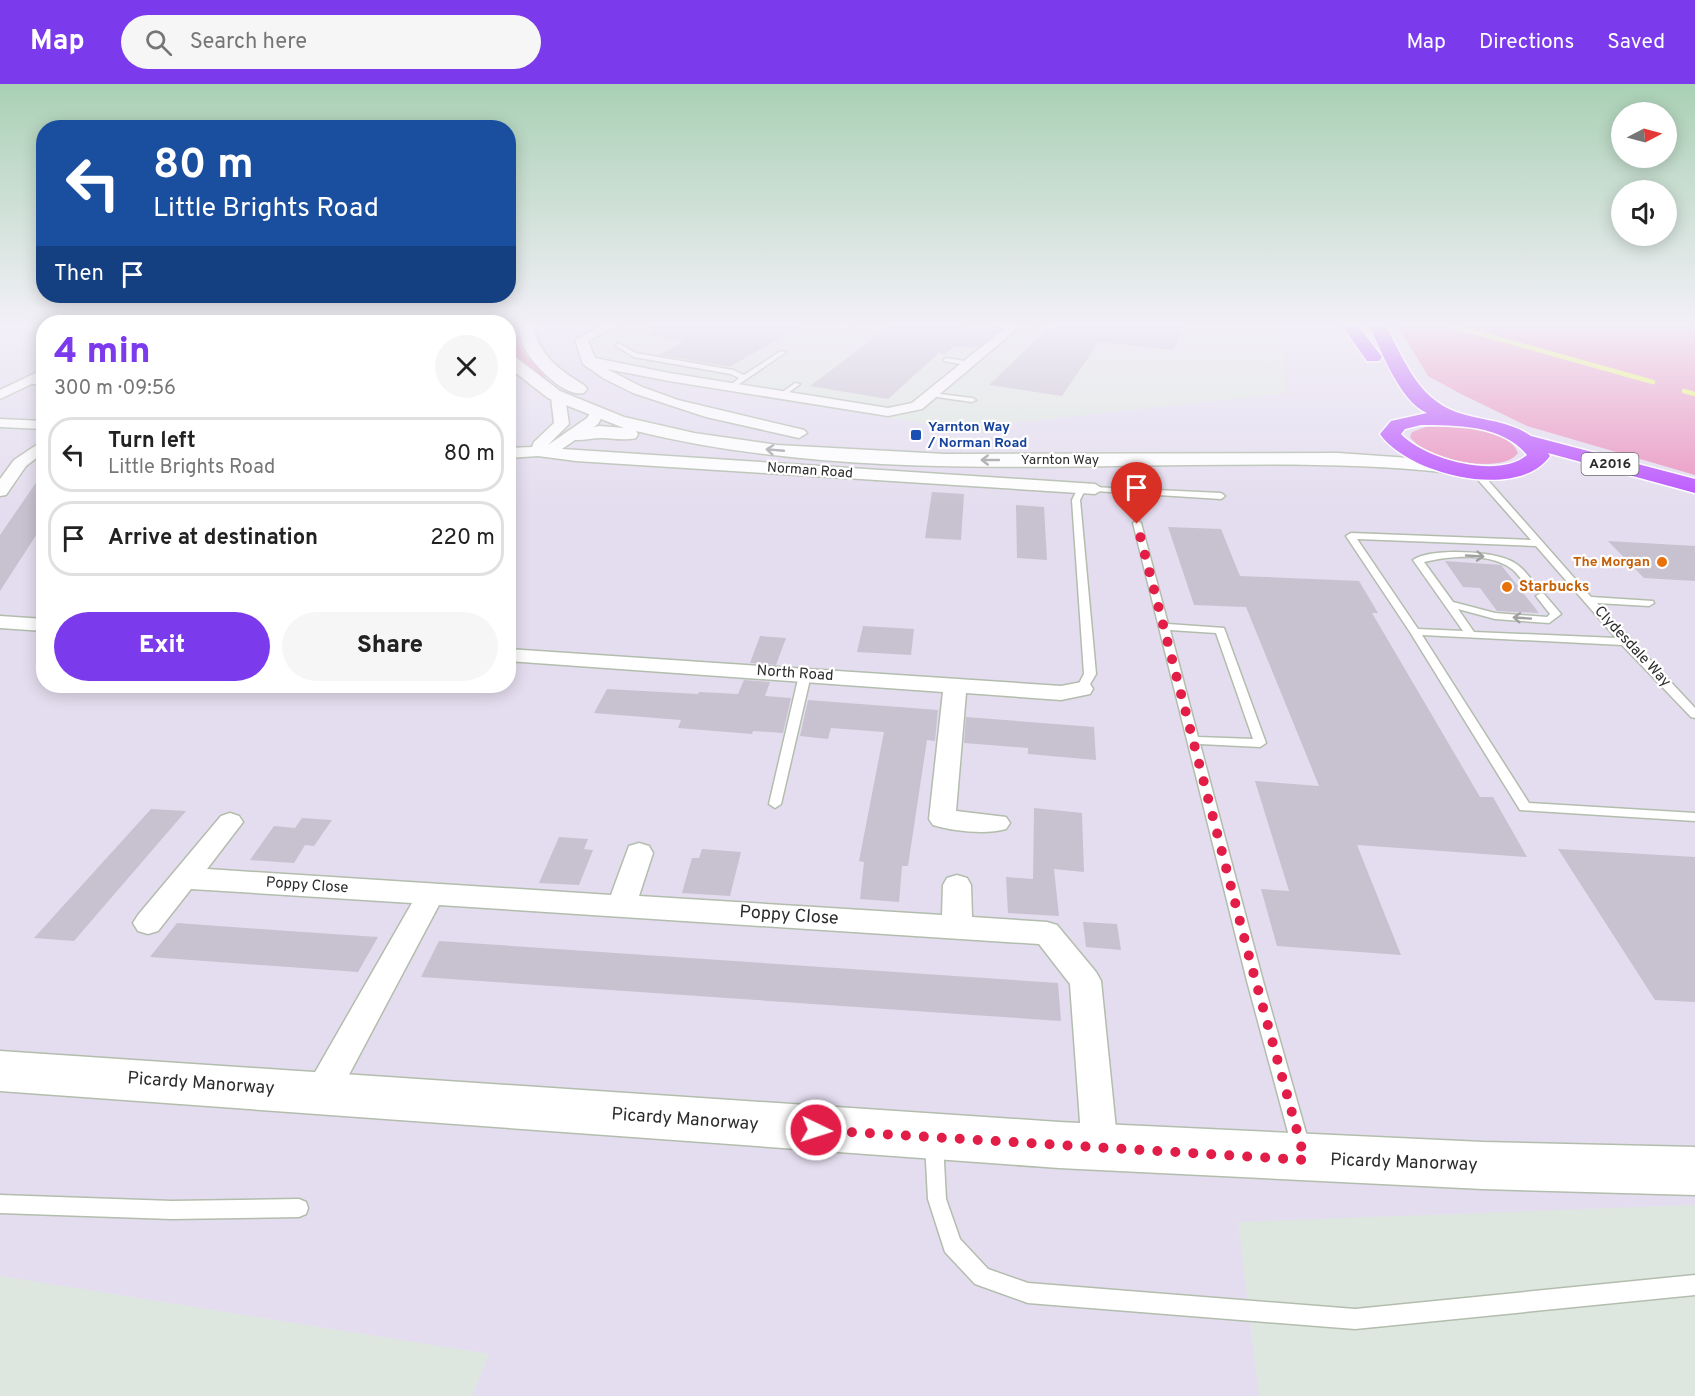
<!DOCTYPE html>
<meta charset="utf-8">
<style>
body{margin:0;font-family:Overpass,sans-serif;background:#f6f6f6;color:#222;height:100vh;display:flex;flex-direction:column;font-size:22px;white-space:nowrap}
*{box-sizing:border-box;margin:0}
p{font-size:20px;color:#767676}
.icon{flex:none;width:33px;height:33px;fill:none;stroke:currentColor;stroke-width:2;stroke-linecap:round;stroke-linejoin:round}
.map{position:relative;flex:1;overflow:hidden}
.details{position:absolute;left:36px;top:231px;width:480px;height:378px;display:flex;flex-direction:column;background:#fff;border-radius:24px;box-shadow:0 3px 15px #0003}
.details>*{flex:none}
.hud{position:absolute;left:36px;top:36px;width:480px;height:183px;border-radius:24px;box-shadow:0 3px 15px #0003;background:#1a4fa0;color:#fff;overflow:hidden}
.needle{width:39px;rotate:84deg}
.buttons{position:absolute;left:1611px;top:18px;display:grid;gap:12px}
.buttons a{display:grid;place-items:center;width:66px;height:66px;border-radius:50%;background:#fff;box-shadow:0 3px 15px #0003;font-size:30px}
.pin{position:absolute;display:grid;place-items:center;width:51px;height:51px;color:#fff;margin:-62px -26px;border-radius:50% 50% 50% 0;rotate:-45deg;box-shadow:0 0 6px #0007}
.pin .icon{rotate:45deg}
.me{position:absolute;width:66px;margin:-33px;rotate:94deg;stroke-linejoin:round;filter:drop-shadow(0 0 4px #0008)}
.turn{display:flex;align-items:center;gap:21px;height:126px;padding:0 18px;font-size:27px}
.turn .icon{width:78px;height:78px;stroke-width:2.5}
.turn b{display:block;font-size:42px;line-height:51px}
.then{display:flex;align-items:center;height:57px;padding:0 18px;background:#0003;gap:12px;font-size:22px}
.round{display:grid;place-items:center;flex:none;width:63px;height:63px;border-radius:32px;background:#f6f6f6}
.headline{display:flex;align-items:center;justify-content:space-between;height:102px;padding:0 18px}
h1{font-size:36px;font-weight:800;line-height:45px;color:#7c3aed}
.cta{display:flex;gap:12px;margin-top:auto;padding:12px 18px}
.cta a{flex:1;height:69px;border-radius:36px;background:#7c3aed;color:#fff;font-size:24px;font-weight:800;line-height:69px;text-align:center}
.cta a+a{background:#f6f6f6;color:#222}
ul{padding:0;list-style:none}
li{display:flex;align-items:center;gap:18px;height:75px;margin:0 12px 9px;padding:0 6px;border:3px solid #e0e0e0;border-radius:24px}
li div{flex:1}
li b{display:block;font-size:22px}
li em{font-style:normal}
header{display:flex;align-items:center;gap:36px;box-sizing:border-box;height:84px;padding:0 30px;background:#7c3aed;color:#fff}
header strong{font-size:28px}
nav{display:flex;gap:33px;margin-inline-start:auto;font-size:21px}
.search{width:420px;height:54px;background:#f6f6f6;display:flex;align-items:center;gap:15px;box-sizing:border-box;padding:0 21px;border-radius:33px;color:#767676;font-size:22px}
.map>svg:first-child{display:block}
</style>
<header>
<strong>Map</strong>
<div class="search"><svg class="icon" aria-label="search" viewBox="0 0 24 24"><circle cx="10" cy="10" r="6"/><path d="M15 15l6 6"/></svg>Search here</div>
<nav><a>Map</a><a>Directions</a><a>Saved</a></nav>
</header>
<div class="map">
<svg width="1695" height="1312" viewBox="0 0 1695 1312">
<rect width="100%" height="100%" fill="#e4ddef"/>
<path fill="#dee7df" d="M570,239H1279L1287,309L957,345L610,288Z
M1695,1121V1312H1259L1238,1138Z
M0,1192L489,1270L472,1312H0Z"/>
<path fill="#ea94c0" d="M1396,239H1695V391L1527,342L1461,310L1428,292Z
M510,252H519C518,269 530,274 540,285C544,291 548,297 551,303L515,274Z
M1431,341C1454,341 1509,344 1518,369C1501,392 1425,375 1410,353L1412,348Z"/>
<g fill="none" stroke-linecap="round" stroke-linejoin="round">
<path stroke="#ebfa66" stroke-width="4.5" d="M1442,239L1653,298
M1684,307L1695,310"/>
</g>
<path fill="#c8c1d0" d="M651,239H805L730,283L660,271L684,257L650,251Z
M894,239H960L958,243L998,247L978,263H954L945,270L939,269L888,315L810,302Z
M1053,239H1187L1173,266L1099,258L1062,312L989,301L1046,246L1054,247L1058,245L1059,242Z
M44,387V439L0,507V451Z
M932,408L964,410L961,456L925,454Z
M1016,421L1044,423L1047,476L1017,474Z
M1168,443L1221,445L1240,492L1359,497L1378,529H1372L1480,713H1493L1527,773L1357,761L1401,871L1277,862L1261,805L1289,807L1255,697L1319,702L1246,523L1194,521Z
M1608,457L1695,462V497L1644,494Z
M1445,477L1501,481L1539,529L1497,527L1480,504L1463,503Z
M863,542L914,545L911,571L857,568Z
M760,552L786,554L776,581L750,579Z
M744,596L770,598L765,612L791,614L783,649L753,647L752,650L678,644L681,636L594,629L607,605L698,610L699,608L738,610Z
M808,616L938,626L935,657L927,656L908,782H902L899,818L860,815L864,778L859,777L884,648L831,644L828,655L800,652Z
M966,633L1094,643L1096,676L1028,670V664L964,659Z
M1034,724L1082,729L1084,788L1054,785L1059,832L1008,829L1006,793L1033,795Z
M151,725L186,727L74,857L34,854Z
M302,734L332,736L314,762L305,761L294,779L250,776L274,742L295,744Z
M559,753L588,755L584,765L593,766L579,801L539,799Z
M702,765L741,768L730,812L682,809L692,774H699Z
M1558,765L1695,773V918L1655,916Z
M1083,838L1117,840L1121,866L1086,863Z
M177,839L288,847L378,853L358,888L150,873Z
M439,857L1058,899L1061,937L421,893Z"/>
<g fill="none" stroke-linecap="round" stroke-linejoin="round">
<defs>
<path id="service" d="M848,239H855L845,245H841V243Z
M972,239H990L1016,243L1013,245Z
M1023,239H1037L1057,243L1054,245Z
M618,259L636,269L733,286L744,291L781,267L786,268L732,305L729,303L739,294L731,290L634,273L616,262Z
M946,274L971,278L974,280L971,282L944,277V275Z
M26,296L44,297V301L24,299V297Z
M795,299L800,300L784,312H780V310Z
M932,309L972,314L976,316L972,318L930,312L929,311Z
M1472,385H1478L1591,513L1653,517L1654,519L1649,522L1597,519L1695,624V634L1691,633L1622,561L1422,551L1529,719L1695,729V737L1520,726L1410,548L1346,452L1351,449L1531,456L1472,389ZM1357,455L1536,462L1616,554L1474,548L1458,525L1495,535L1549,539L1561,530L1544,510L1541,509L1536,512L1550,530L1547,533L1495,529L1453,518L1424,478C1450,472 1489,468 1512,485C1518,490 1522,497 1528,503H1534L1536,501C1528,491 1521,481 1509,476C1489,467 1431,464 1413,476L1463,547L1418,545Z
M1079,402L1086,404L1080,416L1096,590L1086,607L1082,608L1076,605L1084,590L1072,416Z
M1092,403L1221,409L1225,412L1221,415L1095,407H1092Z
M1137,436L1141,439L1168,540L1224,544L1266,659L1260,663L1200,660L1263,897L1310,1063L1307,1069L1301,1071L1295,1069L1292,1063L1247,897L1133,439ZM1170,546L1216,549L1253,655L1198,653Z
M805,588L811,591L781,720L775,724L769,720L799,591Z
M934,1051L940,1053L943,1059L946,1115L960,1155L988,1185L1028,1199L1355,1225L1695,1191V1211L1355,1245L1028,1219L975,1200L945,1168L928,1115L925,1059L928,1053Z
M0,1111L172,1117L299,1115L306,1118L308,1124L306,1130L299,1133L172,1135L0,1129Z"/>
<path id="minor" d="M607,239H622L588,257L595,274L669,289L888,324L912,319L1011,239H1024L922,325L888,332L669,297L607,285L642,303L678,316L804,346L807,349L799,354L706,333L633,309L603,294L583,280L575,256Z
M44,285V294L0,315V306Z
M558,309L565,313L569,340L548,361L587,334L592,326H602L604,329L598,340L562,365L1095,400L1103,405L1095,410L576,377L538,372L508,374V364L532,363L534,358L554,339L551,313Z
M0,335L44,337V345L0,343Z
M44,356V368L26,382L6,411L0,412V395L14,376Z
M0,532L44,535V547L0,544Z
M508,565L1061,602L1082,598L1090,600L1093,605L1090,610L1061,616L966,609L956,727L1006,733L1010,739L1006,745C986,751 953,747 933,741L929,735L943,608L508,577Z
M230,729L239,732L243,738L207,785L611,811L629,762L639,759L649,762L653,769L639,812L942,831L943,801L947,794L957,791L967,794L971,801L972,833L1047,838L1057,841L1096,888L1101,897L1118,1065L1113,1077L1100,1082L1087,1077L1082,1065L1070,900L1039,860L439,821L334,1019L322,1023L310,1019L305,1008L310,997L412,819L191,805L158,847L148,850L138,847L133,839L138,831L221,732Z"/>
<path id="tertiary" d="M519,239H533C537,270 559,286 584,301L587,305L584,309C564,314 532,279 523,262C520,254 519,247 519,239Z
M508,270L514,272L560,307L624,333L694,349L777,361L945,370L1338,369L1452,377L1459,379L1462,383L1459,387L1452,389C1364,379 1277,380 1188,381C1004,383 817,391 636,347L638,350L636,354C624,357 613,354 602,354C590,354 580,358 568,355L566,351L568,347L600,342L624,344L548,314L508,283Z"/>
<path id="secondary" d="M0,967L1059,1038L1483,1058L1695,1063V1111L1483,1105L1059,1084L0,1007Z"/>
<path id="primary" d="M1340,239H1356L1382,273L1379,277H1367Z
M1368,239H1384C1406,278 1418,319 1466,331C1488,337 1511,338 1531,352L1695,395V409L1548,369L1550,372C1518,418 1407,390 1380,350L1391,337L1427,329C1399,317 1381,265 1368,239ZM1421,341C1456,341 1503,341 1527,371C1499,396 1424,375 1401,350L1405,345Z"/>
</defs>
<use href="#service" stroke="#b3bdad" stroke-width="3"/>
<use href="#minor" stroke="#b3bdad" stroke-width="3"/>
<use href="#tertiary" stroke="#b3bdad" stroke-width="3"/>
<use href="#secondary" stroke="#b3bdad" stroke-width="3"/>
<use href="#primary" stroke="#fff" stroke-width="3"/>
<use href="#service" fill="#fff" fill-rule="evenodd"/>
<use href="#minor" fill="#fff" fill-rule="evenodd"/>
<use href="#tertiary" fill="#fff" fill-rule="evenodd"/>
<use href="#secondary" fill="#fff" fill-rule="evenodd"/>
<use href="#primary" fill="#ba52fe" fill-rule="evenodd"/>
<path stroke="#a6b89f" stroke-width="2" d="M0,241L4,239"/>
</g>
<defs><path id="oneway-shaft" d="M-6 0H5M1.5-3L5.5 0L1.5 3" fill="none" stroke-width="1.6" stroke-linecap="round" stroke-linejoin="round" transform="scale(1.5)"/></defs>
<g stroke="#a0a0a0">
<use href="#oneway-shaft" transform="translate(775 366) rotate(-175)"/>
<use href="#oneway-shaft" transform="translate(990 376) rotate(-180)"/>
<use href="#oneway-shaft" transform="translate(1475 472) rotate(3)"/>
<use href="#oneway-shaft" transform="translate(1522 534) rotate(-176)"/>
</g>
<linearGradient id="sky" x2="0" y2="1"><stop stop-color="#a9d0b4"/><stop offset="0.57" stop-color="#f3f0f8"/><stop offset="1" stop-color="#f3f0f8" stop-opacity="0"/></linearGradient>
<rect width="1695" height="422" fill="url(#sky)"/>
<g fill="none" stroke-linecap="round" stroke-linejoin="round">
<path stroke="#e11d48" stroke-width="10" stroke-dasharray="0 18" d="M816,1046L1305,1076L1251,880L1137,440"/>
</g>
<rect fill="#1a4fb4" stroke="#fff" stroke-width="2" x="910" y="345" width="12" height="12" rx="3"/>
<g fill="#e8710a" stroke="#fff" stroke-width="2">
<circle cx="1662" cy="478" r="6"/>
<circle cx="1507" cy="503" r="6"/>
</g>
<g text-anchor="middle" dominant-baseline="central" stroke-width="4.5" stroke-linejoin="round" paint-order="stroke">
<g font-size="14" font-weight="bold" fill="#164399" stroke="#fff" text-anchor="start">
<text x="928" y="343">Yarnton Way<tspan x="928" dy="16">/ Norman Road</tspan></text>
</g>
<g font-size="14" fill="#2c2c2c" stroke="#fff">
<text x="1060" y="376">Yarnton Way</text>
<text transform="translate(810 387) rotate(4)">Norman Road</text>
</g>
<rect fill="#fff" stroke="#6b6b6b" stroke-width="1.5" x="1581.5" y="369" width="57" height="22" rx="4.5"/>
<g font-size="14" font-weight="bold" fill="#2c2c2c">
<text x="1610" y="380">A2016</text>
</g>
<g font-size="14" font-weight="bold" fill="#c56008" stroke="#fff" text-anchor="end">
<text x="1650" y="478">The Morgan</text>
</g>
<g font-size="15" font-weight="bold" fill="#c56008" stroke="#fff" text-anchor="start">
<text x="1519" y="503">Starbucks</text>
</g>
<g font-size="15" fill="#2c2c2c" stroke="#fff">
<text transform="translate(1632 563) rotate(47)">Clydesdale Way</text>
<text transform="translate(795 590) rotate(4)">North Road</text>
<text transform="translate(307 802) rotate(4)">Poppy Close</text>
</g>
<g font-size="18" fill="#2c2c2c" stroke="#fff">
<text transform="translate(789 832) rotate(4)">Poppy Close</text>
<text transform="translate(201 1000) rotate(4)">Picardy Manorway</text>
<text transform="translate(685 1036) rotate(4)">Picardy Manorway</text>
<text transform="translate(1404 1079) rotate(2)">Picardy Manorway</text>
</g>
</g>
</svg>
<div class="buttons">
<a><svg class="needle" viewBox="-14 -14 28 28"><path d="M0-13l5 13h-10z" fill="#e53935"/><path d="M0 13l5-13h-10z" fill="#767676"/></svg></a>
<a><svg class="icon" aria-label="sound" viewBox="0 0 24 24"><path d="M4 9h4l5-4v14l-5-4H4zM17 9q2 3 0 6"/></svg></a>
</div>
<div class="pin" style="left:1137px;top:440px;background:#d93025"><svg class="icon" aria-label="arrive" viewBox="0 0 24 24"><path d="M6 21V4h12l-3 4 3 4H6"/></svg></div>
<svg class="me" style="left:816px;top:1046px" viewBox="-20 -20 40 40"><circle r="17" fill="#e11d48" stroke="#fff" stroke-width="3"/><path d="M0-11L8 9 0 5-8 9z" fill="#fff"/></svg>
<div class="hud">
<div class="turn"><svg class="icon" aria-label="left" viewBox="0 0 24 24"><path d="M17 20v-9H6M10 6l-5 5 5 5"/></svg><div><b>80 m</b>Little Brights Road</div></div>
<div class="then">Then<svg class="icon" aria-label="arrive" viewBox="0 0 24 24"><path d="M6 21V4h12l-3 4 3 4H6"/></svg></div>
</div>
<section class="details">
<div class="headline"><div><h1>4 min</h1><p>300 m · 09:56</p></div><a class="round"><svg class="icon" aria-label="close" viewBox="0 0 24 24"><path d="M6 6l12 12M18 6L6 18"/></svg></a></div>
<ul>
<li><svg class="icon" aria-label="left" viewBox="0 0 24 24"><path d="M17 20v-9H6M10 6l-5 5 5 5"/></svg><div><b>Turn left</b><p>Little Brights Road</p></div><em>80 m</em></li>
<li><svg class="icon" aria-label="arrive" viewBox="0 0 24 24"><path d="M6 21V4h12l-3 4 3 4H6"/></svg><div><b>Arrive at destination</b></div><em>220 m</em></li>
</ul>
<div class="cta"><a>Exit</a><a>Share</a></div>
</section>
</div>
